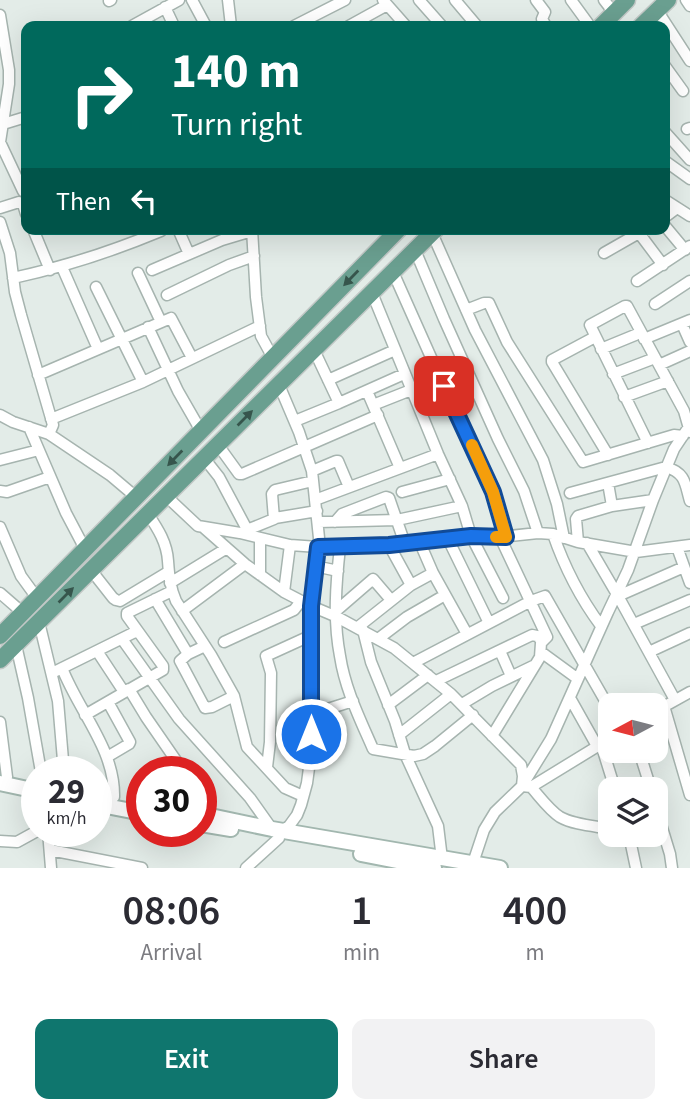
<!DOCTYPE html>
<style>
body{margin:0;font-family:"Source Sans 3",sans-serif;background:#f2f2f3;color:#2b2b33;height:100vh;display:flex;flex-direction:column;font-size:26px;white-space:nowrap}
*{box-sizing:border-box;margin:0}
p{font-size:23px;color:#7c7c81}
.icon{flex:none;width:38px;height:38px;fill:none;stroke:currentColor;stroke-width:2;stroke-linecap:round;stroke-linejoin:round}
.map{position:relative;height:868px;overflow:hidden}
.sheet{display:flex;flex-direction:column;background:#fff;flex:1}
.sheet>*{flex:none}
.banner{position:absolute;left:21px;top:21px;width:649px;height:214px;border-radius:14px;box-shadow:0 7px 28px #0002;background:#00695c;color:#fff;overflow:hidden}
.needle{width:46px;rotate:263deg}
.fabs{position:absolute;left:598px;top:693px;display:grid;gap:14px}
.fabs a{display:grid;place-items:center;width:70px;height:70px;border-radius:14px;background:#fff;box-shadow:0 7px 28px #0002;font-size:35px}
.speed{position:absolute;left:21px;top:756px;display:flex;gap:14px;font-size:35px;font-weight:700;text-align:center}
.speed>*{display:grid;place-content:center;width:91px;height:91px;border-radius:50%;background:#fff;box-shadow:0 7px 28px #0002;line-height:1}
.speed small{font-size:18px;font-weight:400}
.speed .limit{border:10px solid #d22;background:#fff;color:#111}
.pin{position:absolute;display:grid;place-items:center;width:60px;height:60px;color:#fff;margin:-30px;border-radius:14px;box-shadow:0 4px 10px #0006}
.me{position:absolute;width:77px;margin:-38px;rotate:0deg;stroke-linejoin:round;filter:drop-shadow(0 0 5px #0008)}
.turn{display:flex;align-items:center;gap:24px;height:147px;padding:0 35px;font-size:32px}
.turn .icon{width:91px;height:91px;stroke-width:2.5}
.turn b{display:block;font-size:49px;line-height:60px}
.then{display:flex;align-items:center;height:66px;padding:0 35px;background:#0003;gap:14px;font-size:26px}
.eta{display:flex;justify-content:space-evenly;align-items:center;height:119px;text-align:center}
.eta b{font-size:42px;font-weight:600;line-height:49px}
.button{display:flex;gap:14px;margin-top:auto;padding:14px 35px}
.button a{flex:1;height:80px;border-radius:14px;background:#0f766e;color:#fff;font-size:28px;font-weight:600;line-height:80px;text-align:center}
.button a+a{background:#f2f2f3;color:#2b2b33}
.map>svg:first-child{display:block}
</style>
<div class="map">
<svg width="690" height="868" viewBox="0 0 690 868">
<rect width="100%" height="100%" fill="#e3ece8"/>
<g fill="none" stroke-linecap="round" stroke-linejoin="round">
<defs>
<path id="minor" d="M192,0L206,26
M228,0L231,26
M383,0L406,26
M419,0L442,26
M455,0L477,26
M536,0L545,12L542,19L546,26
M571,0L590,26
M604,0L614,13
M686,0L690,6
M109,1L111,0
M165,7L174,26
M657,10L690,61
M0,15L9,70V84L0,142
M132,26L179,0
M294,26L345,0
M349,26L387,5
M665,66L683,91
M3,124L26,117
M687,129L690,128
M665,132L690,160
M0,142L23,191L26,193
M665,161L690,179
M665,200L690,216
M0,208L19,202L23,204L26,214
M665,217L677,208
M0,222L10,253L15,292L21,315L53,425L49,434
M665,226L685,250
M33,229L50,270
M178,229L189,254
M252,229L256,297L261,336L273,358
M432,233L475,330L543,460L557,504L564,538
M639,233L663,265
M415,250L444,319L498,439L524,491L538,533
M604,253L646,229
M62,267L98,349
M152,270L222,240L252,231
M393,272L454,409L493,492L506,536
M138,273L161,322
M13,278C64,267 113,251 161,231L162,229
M637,281L690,246
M96,287L143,382
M372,293L438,454L462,506L471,536L503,598
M167,295L229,265L254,256
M655,304L690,281
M466,310L484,303H489L507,342L583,462L674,435L683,436
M682,324L690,342
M148,327L178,391L201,431
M595,337L552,360V362L608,455
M644,339L690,320
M601,349L640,333
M314,350L339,403
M659,365L690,351
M613,374L655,358
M38,375L171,318L192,358
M328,380L395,350
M279,385L299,432L312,471L319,538L311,606L312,714L311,753L307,783L301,805L297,815L289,826L283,830
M367,391L400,468
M624,397L668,381
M373,405L411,390
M0,415L13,422L49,434L110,475L136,497
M51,419L143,382L260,326
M295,421L339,403L404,374
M29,427L66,513L85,549
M648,443L590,325L625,306H627L684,411L690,432
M218,445L239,474H242L378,415
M204,458L219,477L250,535
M0,460L39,450
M312,471L336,461H338L349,487
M608,483L612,506
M0,491L7,492L50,477
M402,492L450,479
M570,493L666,467C686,473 685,484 690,501
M166,496L198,526L240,533L290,545L318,547L389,545L420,543L447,537L471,536L500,537L538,533L553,534L578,542L636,552L690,545
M315,500L438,454
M148,514C158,529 167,543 168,561C169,575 170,587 176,601L211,655L234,696L247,747L285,788L303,796
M275,518L317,511
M318,522L397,520L462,506
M335,522L342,514L386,497L389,498L405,544
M0,527L21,576L37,598
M203,527L245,564L284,592L311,606L337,617L394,648L451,694L521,765L523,776L522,786L531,787L611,738
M247,530L274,519L272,494L275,490L313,481
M553,534C564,566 581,599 601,626
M447,537L489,623
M578,542L576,519L578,516L612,506L653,500
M420,543L433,573L467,634
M587,543L618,596L675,700
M389,545L411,585
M340,547C336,583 333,620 340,656C345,689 360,719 373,749L414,756L423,754L435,746L473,715
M677,547L690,583
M315,566L338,571
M91,570L113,598L116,600L120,601L168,572
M260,575V539
M170,583L227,548
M284,592L290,545
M0,593L23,613
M618,596L684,567
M155,599L188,654
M182,611L245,564
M336,611L373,579L391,600
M39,622L58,701L64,772
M634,624L690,600
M358,627L411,585L433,573
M363,630L371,662L395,721L405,754L438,826L442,859
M122,639L179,719L250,798L272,829
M378,639L407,617L445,595
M224,642L294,610L301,601
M16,645L28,698L41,772
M205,646L188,654L180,661L205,708L212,707L234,696
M97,651L124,692
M500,651L511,676
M541,652L578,679
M649,652L690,633
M413,663L531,601L545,596L611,711
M62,668C79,712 115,749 114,797
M56,671L137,631
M436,681L532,635L537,636L542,641
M129,689L146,717L184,772
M570,698L597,746
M462,704L492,686L535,665
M388,705L428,675
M664,706L690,795
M656,711L690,692
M312,714L353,701
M85,715L163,670V666L127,616V613L172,591
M0,722L7,777
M399,735L451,694
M492,736L540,657L541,643L547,637L500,537
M601,744L615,789
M639,751L651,789
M107,757L129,744L130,742L108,702
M267,767L270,742L271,673L266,656L312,635
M531,787C540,797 549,810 560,817C574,825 595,826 611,829
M201,801L210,816
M656,808L670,854L672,868
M48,831L51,868
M629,835L636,868
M0,841L17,842L37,831
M50,850L142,868
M473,863L484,830L495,812L522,786L551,739L608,612L628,570L653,500L674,449L690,425
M246,868L279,838"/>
<path id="secondary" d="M0,783L37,791
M96,804L142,813
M201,814L272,829L500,868
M201,824L231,829
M361,854L434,868"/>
<path id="primary" d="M601,26L627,0
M641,26L668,0
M0,636L399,229
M0,660L436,229"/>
</defs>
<use href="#minor" stroke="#a6b4af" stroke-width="13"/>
<use href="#secondary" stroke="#a2b7af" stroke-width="18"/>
<use href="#primary" stroke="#c2c8c6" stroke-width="19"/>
<use href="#minor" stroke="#fff" stroke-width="10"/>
<use href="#secondary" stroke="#fff" stroke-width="14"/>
<use href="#primary" stroke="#6a9f90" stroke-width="16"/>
</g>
<defs><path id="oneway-solid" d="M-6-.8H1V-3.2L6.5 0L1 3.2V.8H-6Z" transform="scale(1.75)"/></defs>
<g fill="#36554c">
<use href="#oneway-solid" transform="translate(351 278) rotate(134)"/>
<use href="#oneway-solid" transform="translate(245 418) rotate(-45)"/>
<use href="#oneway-solid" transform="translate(175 458) rotate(134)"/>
<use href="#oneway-solid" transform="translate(66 595) rotate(-45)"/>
</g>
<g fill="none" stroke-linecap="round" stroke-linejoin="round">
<defs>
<path id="route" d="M311,734V606L318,547L389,545L471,536L506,537L493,492L444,386"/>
</defs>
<use href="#route" stroke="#114b97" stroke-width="18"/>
<use href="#route" stroke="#1a73e8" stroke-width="12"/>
<path stroke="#f59e0b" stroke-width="12" d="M472,445L493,492L506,537H496"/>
</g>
</svg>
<div class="fabs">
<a><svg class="needle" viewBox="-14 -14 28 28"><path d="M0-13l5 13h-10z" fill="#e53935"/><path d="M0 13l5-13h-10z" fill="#7c7c81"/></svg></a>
<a><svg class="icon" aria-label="layers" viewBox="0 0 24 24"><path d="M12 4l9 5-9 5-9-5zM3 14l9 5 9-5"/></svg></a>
</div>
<div class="speed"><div>29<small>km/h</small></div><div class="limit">30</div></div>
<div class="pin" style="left:444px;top:386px;background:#d93025"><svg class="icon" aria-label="arrive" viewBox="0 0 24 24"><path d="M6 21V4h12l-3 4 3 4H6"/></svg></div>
<svg class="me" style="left:311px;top:734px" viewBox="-20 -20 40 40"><circle r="17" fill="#1a73e8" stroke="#fff" stroke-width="3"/><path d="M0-11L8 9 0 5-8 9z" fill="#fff"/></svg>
<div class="banner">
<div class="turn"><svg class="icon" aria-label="right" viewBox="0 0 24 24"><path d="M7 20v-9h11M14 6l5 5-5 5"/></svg><div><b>140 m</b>Turn right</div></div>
<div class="then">Then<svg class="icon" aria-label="left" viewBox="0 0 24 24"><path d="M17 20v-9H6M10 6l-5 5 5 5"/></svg></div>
</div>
</div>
<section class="sheet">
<div class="eta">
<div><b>08:06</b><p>Arrival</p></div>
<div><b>1</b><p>min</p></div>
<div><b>400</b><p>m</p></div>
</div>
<div class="button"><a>Exit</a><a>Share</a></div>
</section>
